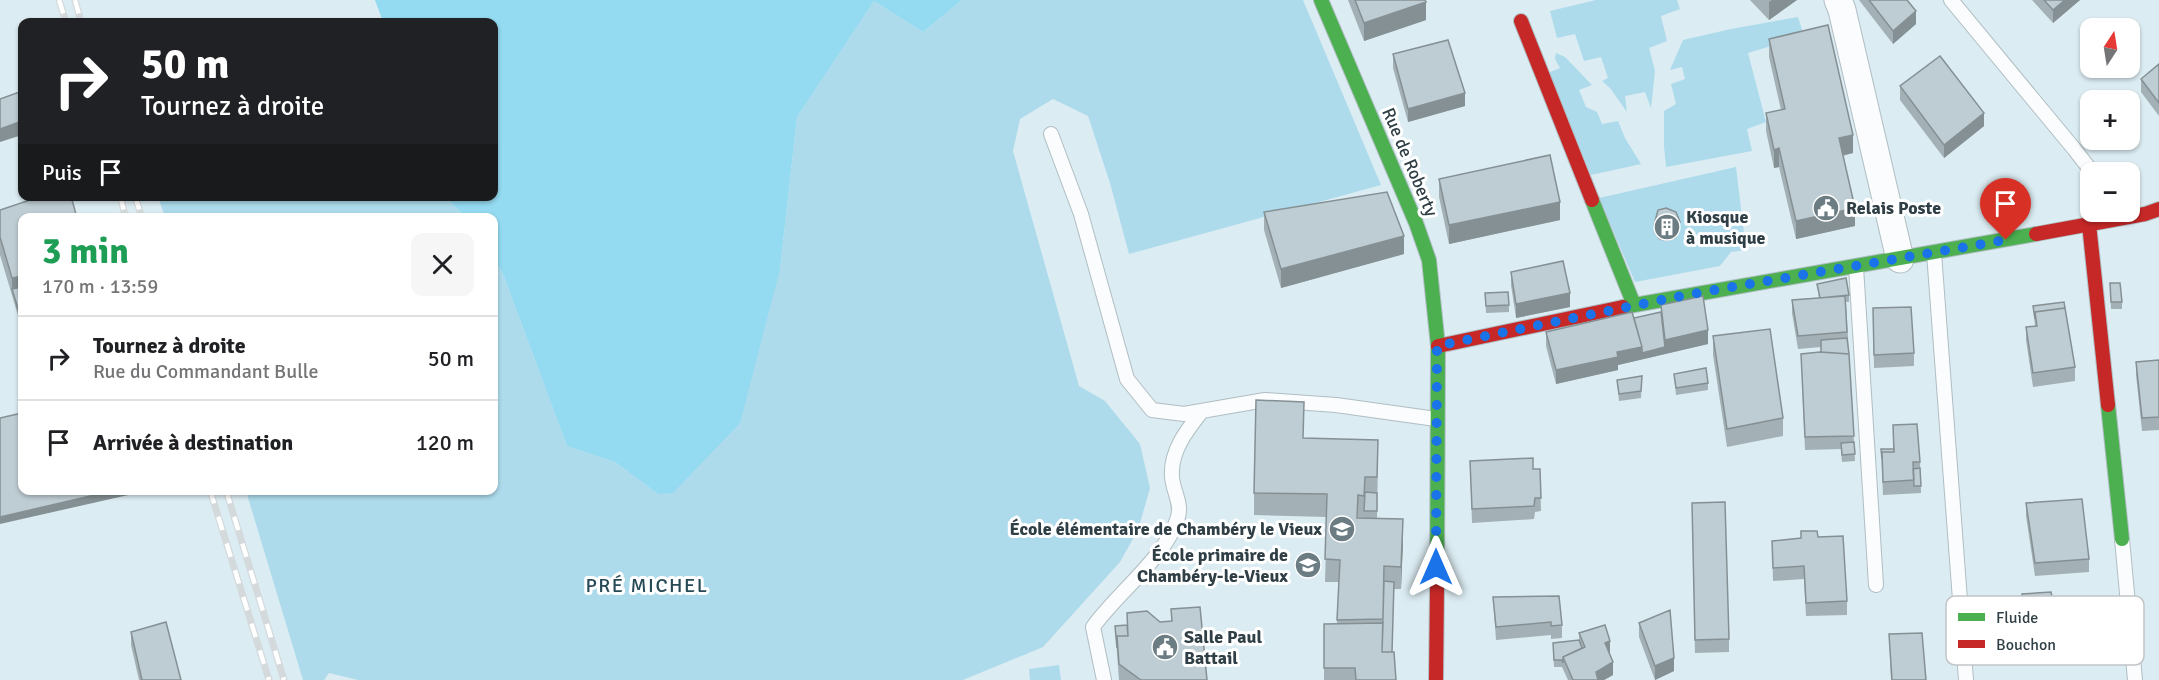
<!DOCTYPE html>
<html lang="fr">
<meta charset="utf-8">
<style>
body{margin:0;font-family:Signika,sans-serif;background:#f6f6f6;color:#202124;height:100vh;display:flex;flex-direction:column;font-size:22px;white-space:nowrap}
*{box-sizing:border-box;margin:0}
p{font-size:20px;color:#757577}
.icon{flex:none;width:33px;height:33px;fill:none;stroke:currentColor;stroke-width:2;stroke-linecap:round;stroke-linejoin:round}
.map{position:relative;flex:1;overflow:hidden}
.details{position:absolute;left:18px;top:213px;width:480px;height:282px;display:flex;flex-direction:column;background:#fff;border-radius:12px;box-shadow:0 2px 4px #0004}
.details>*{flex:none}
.guide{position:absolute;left:18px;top:18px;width:480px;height:183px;border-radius:12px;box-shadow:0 2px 4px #0004;background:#202124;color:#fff;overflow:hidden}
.needle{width:39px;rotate:12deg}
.controls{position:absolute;left:2080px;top:18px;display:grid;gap:12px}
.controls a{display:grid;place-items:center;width:60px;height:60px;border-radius:12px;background:#fff;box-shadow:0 2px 4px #0004;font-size:30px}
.pin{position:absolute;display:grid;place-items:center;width:51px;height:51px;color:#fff;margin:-62px -26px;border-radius:50% 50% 50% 0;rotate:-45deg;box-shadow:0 0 6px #0007}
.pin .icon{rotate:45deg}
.me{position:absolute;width:66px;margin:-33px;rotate:0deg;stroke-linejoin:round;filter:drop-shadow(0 0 4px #0008)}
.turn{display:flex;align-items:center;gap:21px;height:126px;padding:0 24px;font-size:27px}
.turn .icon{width:78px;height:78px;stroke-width:2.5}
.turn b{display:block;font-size:42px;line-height:51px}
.then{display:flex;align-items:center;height:57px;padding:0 24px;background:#0003;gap:12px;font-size:22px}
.round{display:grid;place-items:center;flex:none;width:63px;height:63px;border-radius:12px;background:#f6f6f6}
.summary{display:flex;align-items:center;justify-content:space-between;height:102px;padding:0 24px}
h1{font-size:36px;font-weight:700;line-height:45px;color:#1e9e55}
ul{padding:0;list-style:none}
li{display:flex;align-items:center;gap:18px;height:84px;padding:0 24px;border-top:2px solid #e0e0e0}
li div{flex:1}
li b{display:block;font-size:22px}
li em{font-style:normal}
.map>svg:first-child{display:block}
</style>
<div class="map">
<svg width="2159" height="680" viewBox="0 0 2159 680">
<rect width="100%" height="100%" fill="#dbecf2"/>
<path fill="#addbec" d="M962,0H1303L1381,185L1129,254L1110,183L1088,116L1053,99L1020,119L1013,151L1079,386L1105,401L1140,444L1150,488L1138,530L1120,562L1043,647L963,680H358L329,673L324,680H303L246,491L494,490V259L503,274L567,446L615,462L658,494L780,269L797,117L874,1L923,32Z
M1596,0H1677L1680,9L1661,16L1667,41L1649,48L1655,71L1651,108L1645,92L1625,96L1627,112L1610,88L1602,81L1608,78L1601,57L1584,61L1575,34L1557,38L1550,11Z
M1798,17L1804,36L1748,53L1766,122L1747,129L1752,151L1666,167L1664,146V111L1676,104L1671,84L1685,79L1682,67L1670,70L1683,40L1731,29Z
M1556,53L1565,57L1592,85L1579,90L1586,107L1597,112L1602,124L1618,121L1625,138L1641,164L1591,175L1548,73L1560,68L1555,59Z
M1736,167L1746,250L1731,252L1720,266L1635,282L1599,198Z
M158,197H445L466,217H165Z
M1059,665L1061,680H1030L1029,669Z"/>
<path fill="#94daf1" d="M375,0H962L923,32L874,1L797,117L780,269L740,423L673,493L658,494L615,462L567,446L503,274L494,259V218L466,217L445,197L494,196V22H378L382,19Z"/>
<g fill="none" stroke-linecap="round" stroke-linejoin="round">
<defs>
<path id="lane" d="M1951,0L2075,150L2092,172
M1051,134L1081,214L1127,379L1152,410L1184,414L1265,400L1336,405L1436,419
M1934,253L1966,680
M1856,267L1876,585
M2122,539L2135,680
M1104,680L1093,627C1117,593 1167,556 1178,517C1182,503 1173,491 1172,477C1170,451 1187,430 1202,411"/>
<path id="street" d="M1838,0L1842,10L1900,259"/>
<path id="fast" d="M1321,0L1416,223L1429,260L1438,346L1437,587
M1592,200L1634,305
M1623,307L2036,234
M2108,405L2122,539"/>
<path id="jam" d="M1521,21L1592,200
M2089,224L2108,405
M2036,234L2145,214L2159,209
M1438,346L1623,307
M1436,680L1437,587"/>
</defs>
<use href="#lane" stroke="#b0bec3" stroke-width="16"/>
<use href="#street" stroke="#b0bec3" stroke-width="29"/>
<use href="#fast" stroke="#b0bec3" stroke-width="16"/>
<use href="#jam" stroke="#b0bec3" stroke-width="16"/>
<use href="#lane" stroke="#fafcfd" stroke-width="14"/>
<use href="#street" stroke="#fafcfd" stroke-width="27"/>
<use href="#fast" stroke="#4caf50" stroke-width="14"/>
<use href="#jam" stroke="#c62828" stroke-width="14"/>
<defs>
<path id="rail" d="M59,0L66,22
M75,0L81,22
M120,196L126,218
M135,196L142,218
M210,490L269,680
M226,490L284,680"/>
</defs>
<use href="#rail" stroke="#d4dadc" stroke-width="7"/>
<use href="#rail" stroke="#fff" stroke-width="4.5" stroke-dasharray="14" stroke-linecap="butt"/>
</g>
<path fill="#a3b0b5" d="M1348,0H1425L1426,20L1364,41Z
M1750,0H1797L1769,20Z
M1859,0H1907L1916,24L1893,44Z
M2032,0H2080L2053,23Z
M1769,39L1853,153L1843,156L1855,226L1796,239L1779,167L1774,168L1766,131V113L1781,110L1769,57Z
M1393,54L1465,106L1408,122L1393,68Z
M2159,64V116L2141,92V79Z
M1900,86L1984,126L1944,158L1900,100Z
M1439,179L1560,220L1449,244L1439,197Z
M0,210L22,218V329L0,255Z
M1264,212L1404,254L1281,288L1264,230Z
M1654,225L1680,229L1676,238L1667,241L1659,240L1654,232Z
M1511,272L1570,307L1516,318L1511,285Z
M2110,283L2122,302V309H2111Z
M1817,284L1849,295V302H1846L1855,461L1842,462L1841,449L1805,450L1801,354L1821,352V347L1798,349L1792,313V300L1819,298Z
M1485,293L1509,305V312L1486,313Z
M1661,305L1708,344L1618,365V370L1556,384L1546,346V332L1634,318L1661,312Z
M2033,306L2075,367V381L2033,387L2026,340V327L2035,326Z
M1873,308L1914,353V366L1874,368Z
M1713,336L1783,418V436L1727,447L1713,355Z
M2159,360V430L2142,431L2136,375V362Z
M1674,374L1708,383V390L1676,395Z
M1642,376L1641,398L1619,401L1617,380Z
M1893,425L1920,462L1921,493L1883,495L1881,449H1893Z
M1304,438L1378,462L1377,518L1403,541L1401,589H1394L1392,652L1396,680H1324V624H1337L1339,582H1325L1327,517L1254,515V493Z
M1470,461L1533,469H1540L1541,511L1535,512L1534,519L1472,523Z
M1692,503L1729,639V652L1695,653Z
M2026,503L2089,559V572L2035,576L2026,516Z
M1818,537L1847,601V615L1806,616L1804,579L1773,581L1772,541Z
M2022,594L2058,626V633L2025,636Z
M1493,597L1562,625V638L1551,639V635L1496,640Z
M1171,609L1207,680H1119L1115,626L1127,625V613L1160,622L1171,621Z
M1639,623L1674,671L1655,680L1639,637Z
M131,632L181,680H139L131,645Z
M1579,633L1610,654L1613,675L1604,680H1568L1562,667H1554L1553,650L1579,640Z
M1889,634L1926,680H1891Z"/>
<path fill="#859094" d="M1772,0H1797L1769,20V2Z
M2065,0H2080L2053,23V10Z
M1426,2V20L1364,41V23Z
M1916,11V24L1893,44V31Z
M1465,93V106L1408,122V109Z
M1984,113V126L1944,158V145Z
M22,121V135L0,142V129Z
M1853,135V153L1839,156V138Z
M1779,148V167L1774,168V150Z
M1560,202V220L1449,244V225Z
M1855,208V226L1796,239V221Z
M1680,222V229L1676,238L1667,241V234Z
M1404,236V254L1281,288V269Z
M22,276V294L12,289V296V278Z
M1570,293V307L1516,318V304Z
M1708,330V344L1618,365V370L1556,384V370L1617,352L1642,347H1665V340Z
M116,490L146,491L0,524V517Z
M1403,519V541L1401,589V567Z
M1610,641V654L1605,643Z
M1674,658V671L1655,680V666Z
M1613,662V675L1604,680H1596V672Z"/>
<path fill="#becdd3" stroke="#859094" stroke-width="1.5" d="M1355,0H1425L1426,2L1364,23Z
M1869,0H1907L1916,11L1893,31Z
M2044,0H2065L2053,10Z
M1828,25L1853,135L1839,138L1855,208L1796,221L1779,148L1774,150L1766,113L1785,109L1769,39Z
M1448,40L1465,93L1408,109L1393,54Z
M1940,56L1984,113L1944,145L1900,86Z
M2159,64V103L2141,79Z
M22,91V121L0,129V99Z
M1550,155L1560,202L1449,225L1439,179Z
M1387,192L1404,236L1281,269L1264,212Z
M42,196H71L77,218H22V276L12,278L0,237V210Z
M1666,208L1676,212L1680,222L1676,231L1667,234L1659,233L1654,225L1658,210Z
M1563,261L1570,293L1516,304L1511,272Z
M1846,278L1849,295L1820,298L1817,284Z
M2110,283H2120L2122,302H2111Z
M22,287V322L12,289Z
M1508,292L1509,305L1486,306L1485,293Z
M1703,296L1708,330L1665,340L1661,305Z
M1845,296L1847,332L1798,336L1792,300Z
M2064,302L2065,308L2035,312V319L2033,306Z
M1911,307L1914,353L1874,355L1873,308Z
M2065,308L2075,367L2033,373L2026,327L2037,326L2035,312Z
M1632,312L1642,347L1617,352L1618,357L1556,370L1546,332Z
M1661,312L1665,347L1642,353V347L1634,318Z
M1770,329L1783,418L1727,429L1713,336Z
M1847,338L1849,354L1821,352V340Z
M1820,352L1849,354L1854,436L1805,437L1801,354Z
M2159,360V417L2142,418L2136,362Z
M1706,368L1708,383L1676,388L1674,374Z
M1642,376L1641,391L1619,394L1617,380Z
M1256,400L1304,402L1303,438L1378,440L1377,477H1365L1364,496L1358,495L1357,518L1403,519L1401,567L1384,566L1383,619L1337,620L1340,560L1325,559L1327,494L1254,493Z
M22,413V490H116L0,517V418Z
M1917,424L1920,462H1913L1914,480L1883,482L1882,452H1894L1893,425Z
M1854,442L1855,454L1842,455L1841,443Z
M1881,449H1894V452H1882V459Z
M1533,458V469H1540L1541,498H1535L1534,506L1472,509L1470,461Z
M1920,468L1921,486H1914L1913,469Z
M1365,492L1377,493V511H1364Z
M2082,499L2089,559L2035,563L2026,503Z
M1725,502L1729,639L1695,640L1692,503Z
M1801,531H1817L1818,537L1843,536L1847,601L1806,603L1804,566L1773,568L1772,541L1801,538Z
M1384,581L1394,582L1392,652H1382Z
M2051,592L2058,626L2025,629L2022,594Z
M1559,596L1562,625L1551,626V622L1496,627L1493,597Z
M1200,607L1207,680H1141L1119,664L1117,636H1128L1127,613L1147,611L1160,622L1172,621L1171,609Z
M1670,610L1674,658L1655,666L1639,623Z
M166,622L181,680H142L131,632Z
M1383,623L1382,652H1394L1396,680H1356L1355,668H1324V624Z
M1127,625L1128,636H1117V648L1115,626Z
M1605,625L1610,641L1605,643L1613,662L1596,672L1598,680H1573L1563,657L1585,647L1579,633Z
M1922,633L1926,680H1892L1889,634Z
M1579,640L1582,648L1563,657V663L1562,660H1554L1553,643Z"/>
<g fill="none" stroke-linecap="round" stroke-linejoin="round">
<path stroke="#1a73e8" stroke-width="10" stroke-dasharray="0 18" d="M1436,567L1437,346L1686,295L2006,240"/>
</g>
<defs>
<symbol id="civic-disc" viewBox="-11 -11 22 22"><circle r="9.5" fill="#6b7c82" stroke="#fff"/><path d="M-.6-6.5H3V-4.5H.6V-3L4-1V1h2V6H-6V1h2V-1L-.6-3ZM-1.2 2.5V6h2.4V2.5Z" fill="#fff"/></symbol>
<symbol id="building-disc" viewBox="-11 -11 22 22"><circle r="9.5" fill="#6b7c82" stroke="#fff"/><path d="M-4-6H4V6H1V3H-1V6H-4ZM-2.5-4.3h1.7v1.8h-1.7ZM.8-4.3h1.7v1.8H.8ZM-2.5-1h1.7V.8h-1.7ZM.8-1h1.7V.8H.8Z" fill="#fff"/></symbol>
<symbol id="school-disc" viewBox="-11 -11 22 22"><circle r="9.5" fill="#6b7c82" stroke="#fff"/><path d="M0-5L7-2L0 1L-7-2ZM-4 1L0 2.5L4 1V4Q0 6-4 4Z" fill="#fff"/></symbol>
</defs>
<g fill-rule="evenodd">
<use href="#civic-disc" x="1811" y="193" width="30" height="30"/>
<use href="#building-disc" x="1652" y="212" width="30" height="30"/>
<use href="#school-disc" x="1327" y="514" width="30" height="30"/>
<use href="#school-disc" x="1293" y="550" width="30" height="30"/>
<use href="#civic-disc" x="1150" y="632" width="30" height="30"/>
</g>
<g text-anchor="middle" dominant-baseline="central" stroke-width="6" stroke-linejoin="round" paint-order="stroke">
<g font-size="18" fill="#2f3f45" stroke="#fff">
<text transform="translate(1410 162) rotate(67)">Rue de Roberty</text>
</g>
<g font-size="18" font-weight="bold" fill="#2f3f45" stroke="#fff" text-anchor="start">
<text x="1846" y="208">Relais Poste</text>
<text x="1686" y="217">Kiosque<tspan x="1686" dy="21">à musique</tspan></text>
<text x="1322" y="529" text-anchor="end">École élémentaire de Chambéry le Vieux</text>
<text x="1288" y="555" text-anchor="end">École primaire de<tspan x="1288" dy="21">Chambéry-le-Vieux</tspan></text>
<text x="1184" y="637">Salle Paul<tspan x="1184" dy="21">Battail</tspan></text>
</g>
<g font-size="20" letter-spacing="1.5" fill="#274a57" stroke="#fff">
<text x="647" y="585">PRÉ MICHEL</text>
</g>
</g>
<rect x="1946" y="596" width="198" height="69" rx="9" fill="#fff" stroke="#c1c5c7" stroke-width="1.5"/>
<rect x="1958" y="613" width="27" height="8" fill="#4caf50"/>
<rect x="1958" y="640" width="27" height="8" fill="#c62828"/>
<g font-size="16" fill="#2f3f45">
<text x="1996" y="623">Fluide</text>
<text x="1996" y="650">Bouchon</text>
</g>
</svg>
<div class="controls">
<a><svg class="needle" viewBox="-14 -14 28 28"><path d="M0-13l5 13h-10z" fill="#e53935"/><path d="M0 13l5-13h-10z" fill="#757577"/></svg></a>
<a>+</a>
<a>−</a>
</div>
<div class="pin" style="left:2006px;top:240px;background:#d93025"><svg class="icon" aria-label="arrive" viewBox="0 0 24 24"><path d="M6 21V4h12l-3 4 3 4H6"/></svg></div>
<svg class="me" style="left:1436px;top:567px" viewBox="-20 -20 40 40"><path d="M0-17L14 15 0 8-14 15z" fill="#1a73e8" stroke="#fff" stroke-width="4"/></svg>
<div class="guide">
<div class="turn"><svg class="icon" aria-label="right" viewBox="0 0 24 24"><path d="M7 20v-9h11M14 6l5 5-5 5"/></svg><div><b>50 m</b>Tournez à droite</div></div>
<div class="then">Puis<svg class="icon" aria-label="arrive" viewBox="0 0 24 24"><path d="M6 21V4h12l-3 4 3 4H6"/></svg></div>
</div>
<section class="details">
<div class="summary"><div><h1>3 min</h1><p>170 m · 13:59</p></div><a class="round"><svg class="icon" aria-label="close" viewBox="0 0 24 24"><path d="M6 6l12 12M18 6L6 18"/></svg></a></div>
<ul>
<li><svg class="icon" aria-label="right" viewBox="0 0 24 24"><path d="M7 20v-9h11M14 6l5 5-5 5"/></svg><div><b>Tournez à droite</b><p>Rue du Commandant Bulle</p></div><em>50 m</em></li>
<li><svg class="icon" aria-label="arrive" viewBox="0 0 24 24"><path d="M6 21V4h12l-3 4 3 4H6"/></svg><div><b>Arrivée à destination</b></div><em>120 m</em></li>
</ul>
</section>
</div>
